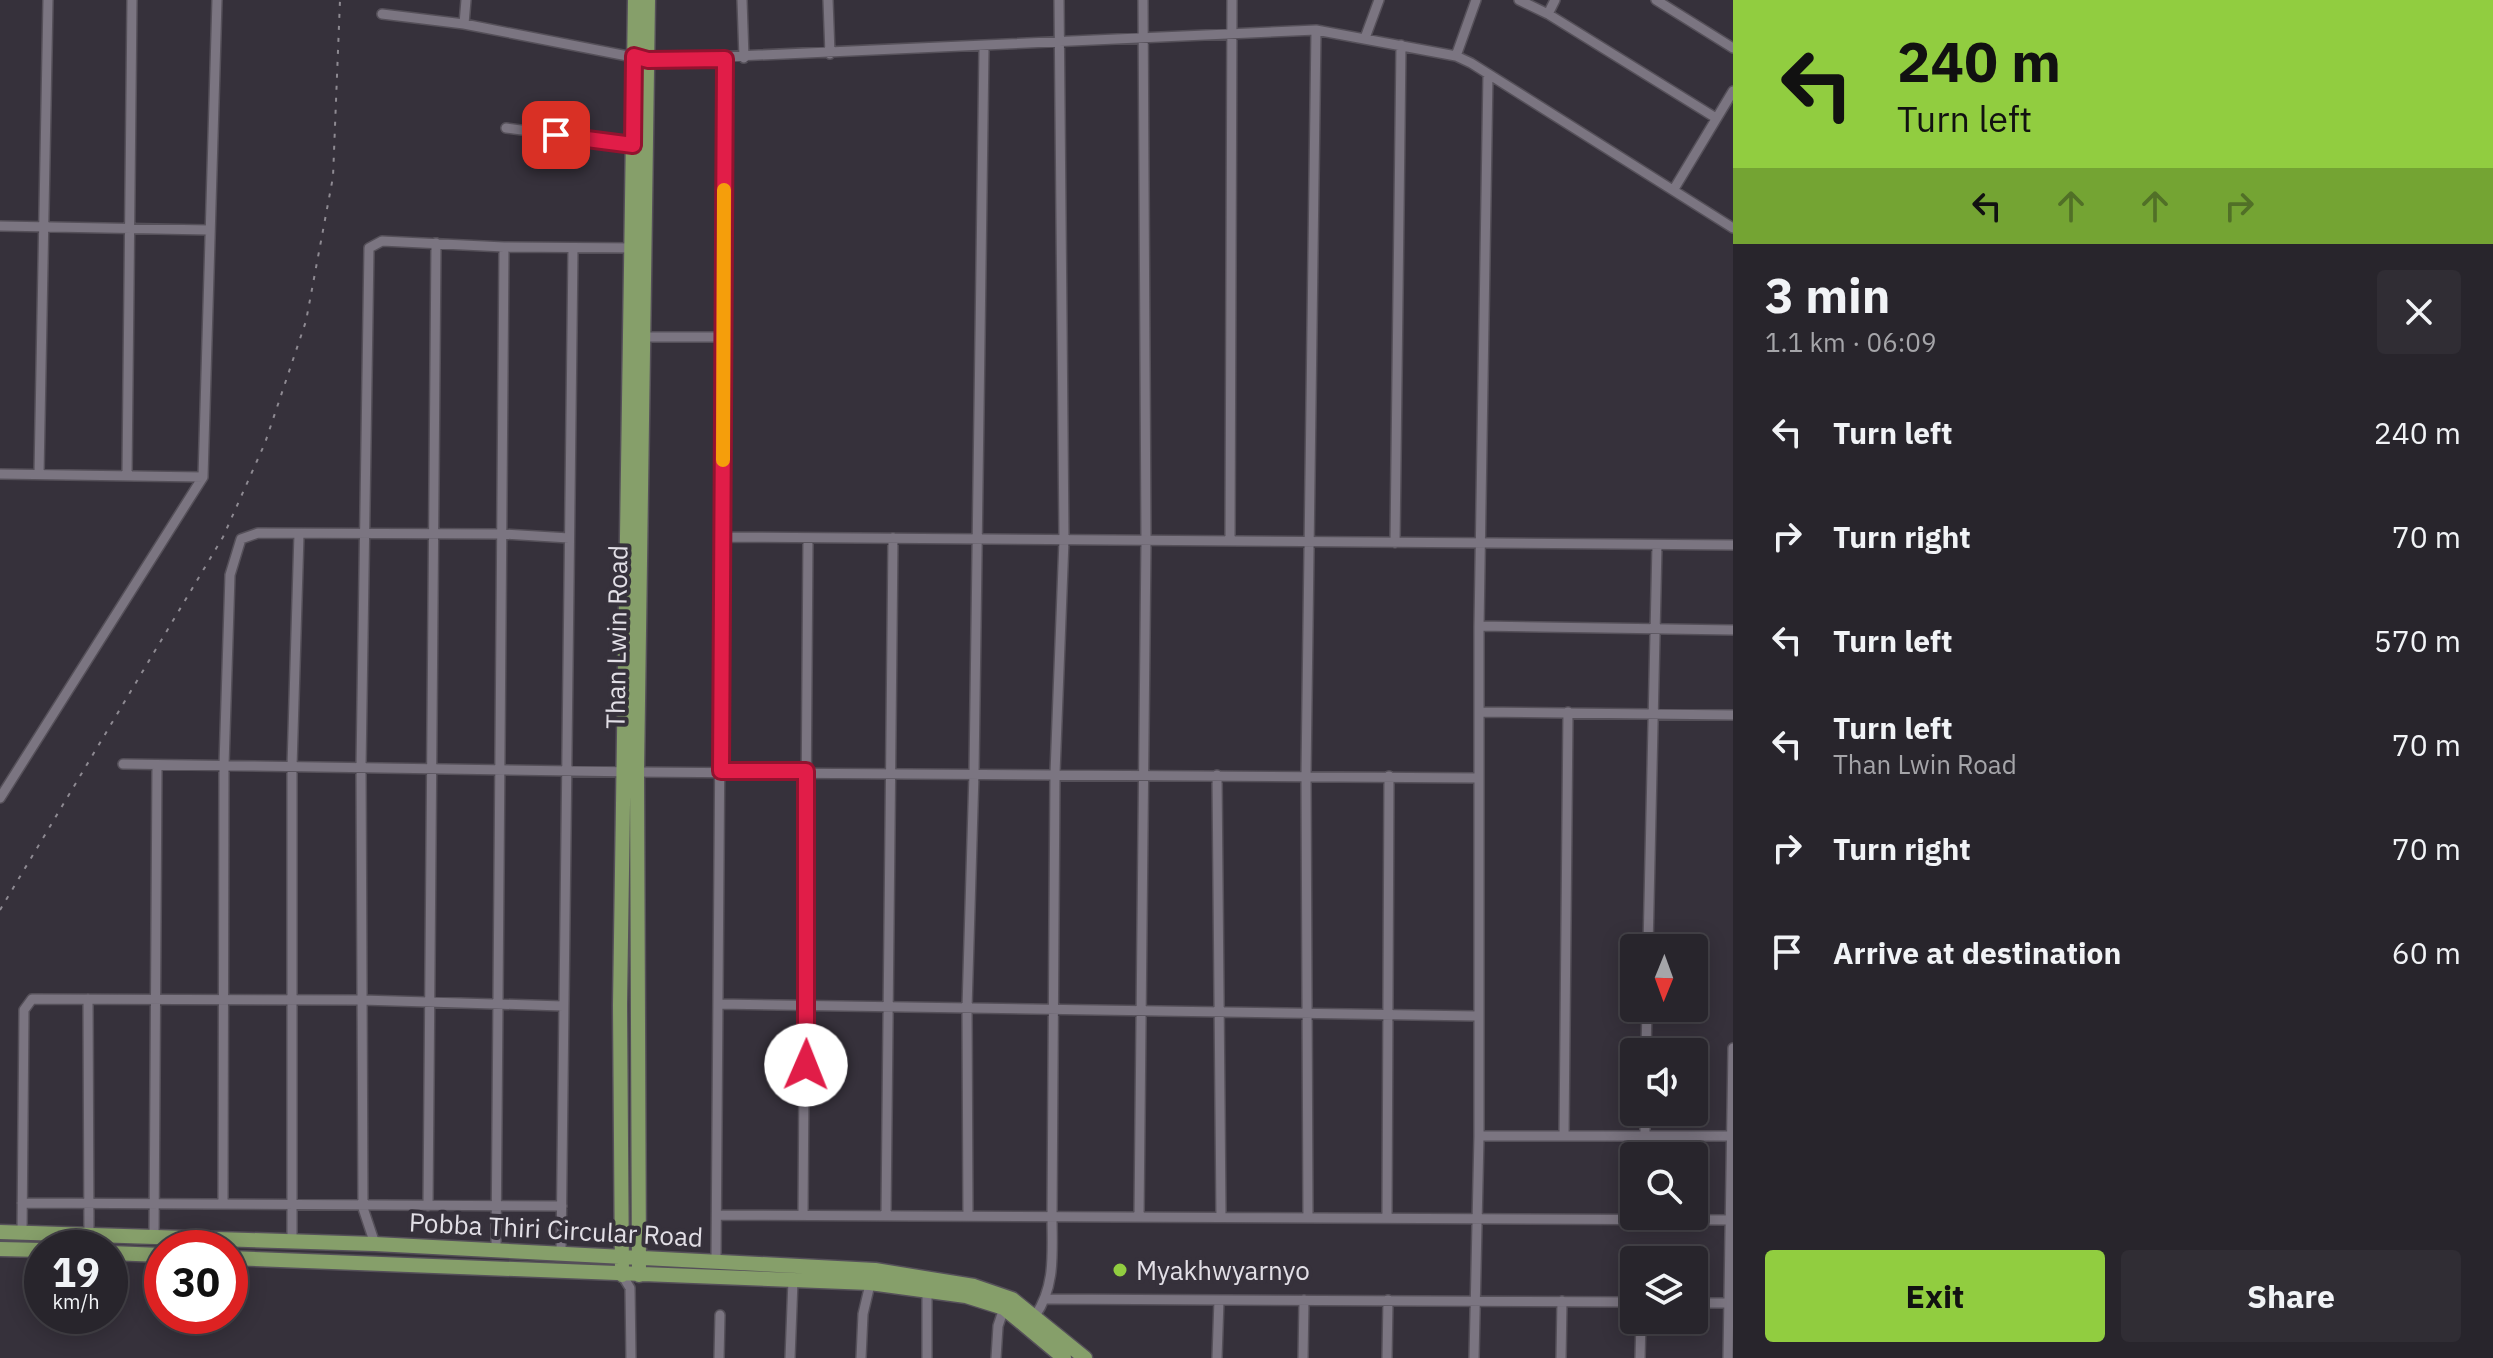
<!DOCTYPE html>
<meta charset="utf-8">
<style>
body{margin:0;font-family:"IBM Plex Sans",sans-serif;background:#302d34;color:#f1f3f6;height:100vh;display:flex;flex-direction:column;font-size:30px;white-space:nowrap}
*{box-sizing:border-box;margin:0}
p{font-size:26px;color:#a5a5a9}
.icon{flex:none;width:44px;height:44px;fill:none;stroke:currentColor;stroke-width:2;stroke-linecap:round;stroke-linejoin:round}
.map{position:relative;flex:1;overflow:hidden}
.panel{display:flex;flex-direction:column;background:#28252c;width:760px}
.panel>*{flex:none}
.top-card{background:#91cd40;color:#111;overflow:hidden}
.needle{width:52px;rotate:181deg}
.buttons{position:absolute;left:1620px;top:934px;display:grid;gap:16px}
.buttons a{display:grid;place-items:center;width:88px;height:88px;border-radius:8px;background:#28252c;box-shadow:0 4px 20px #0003,0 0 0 2px #444248;font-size:40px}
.speed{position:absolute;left:24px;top:1230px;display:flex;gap:16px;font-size:40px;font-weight:700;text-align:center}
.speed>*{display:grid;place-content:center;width:104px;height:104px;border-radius:50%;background:#28252c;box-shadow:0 4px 20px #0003,0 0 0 2px #444248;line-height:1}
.speed small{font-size:20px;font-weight:400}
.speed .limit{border:12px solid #d22;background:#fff;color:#111}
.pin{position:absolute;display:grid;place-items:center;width:68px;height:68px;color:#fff;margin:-34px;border-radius:16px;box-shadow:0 4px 12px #0006}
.me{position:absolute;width:88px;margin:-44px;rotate:1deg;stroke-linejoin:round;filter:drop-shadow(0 0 6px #0008)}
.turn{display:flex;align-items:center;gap:28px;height:168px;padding:0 32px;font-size:36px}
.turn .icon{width:104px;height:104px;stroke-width:2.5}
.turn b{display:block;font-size:56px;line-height:68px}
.lanes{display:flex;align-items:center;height:76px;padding:0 32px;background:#0003;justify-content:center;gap:40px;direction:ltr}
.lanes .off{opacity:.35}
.round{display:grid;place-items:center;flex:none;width:84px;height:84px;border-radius:8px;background:#302d34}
.overview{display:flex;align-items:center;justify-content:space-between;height:136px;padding:0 32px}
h1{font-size:48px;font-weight:700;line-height:60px}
.primary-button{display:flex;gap:16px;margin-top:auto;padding:16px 32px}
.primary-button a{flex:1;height:92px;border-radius:8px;background:#91cd40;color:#111;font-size:32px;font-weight:700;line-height:92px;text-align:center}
.primary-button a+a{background:#302d34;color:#f1f3f6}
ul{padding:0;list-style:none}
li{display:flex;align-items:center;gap:24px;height:104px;padding:0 32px}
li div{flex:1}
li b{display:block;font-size:30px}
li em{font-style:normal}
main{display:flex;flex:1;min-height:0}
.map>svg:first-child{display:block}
</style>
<main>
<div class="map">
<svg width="1733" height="1358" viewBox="0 0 1733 1358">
<rect width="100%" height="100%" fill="#36313b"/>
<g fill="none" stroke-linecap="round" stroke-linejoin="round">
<defs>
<path id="minor" d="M742,0L744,58
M828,0L830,54
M1519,0L1548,14L1716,118
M1656,0L1733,48
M382,14L464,24L648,60L1316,30L1456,56L1471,63L1733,228
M1548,14L1555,0
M464,24L466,0
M1365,38L1379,0
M1456,56L1476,0
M506,128L633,145
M1674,189L1733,91
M0,226L209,230
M643,337H723
M0,474L203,477
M39,474L48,0
M127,475L132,0
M722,537L1733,545
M1230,541L1232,0
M1395,543L1401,45
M1479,626L1733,630
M1480,712L1733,715
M123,764L637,772L1478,778
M1217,775L1221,1216
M0,798L203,477L217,0
M1648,948L1657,545
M88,999L89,1235
M718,1004L1477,1016
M1646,1052L1647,1008
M1479,1136H1733
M1564,1136L1568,712
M1645,1136V1112
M22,1203L562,1206
M223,1204L224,765L230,575L241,539L258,533L502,534L569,538
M428,1206L436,243
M717,1215L1733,1220
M803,1215L808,538
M886,1216L893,538
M968,1216L967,1008L974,773L984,47
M1139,1216L1146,541L1143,0
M1308,1217L1306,775L1316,30
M1387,1217L1389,776
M22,1233L24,1010L32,999L362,1000L563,1006
M154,1237L157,765
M292,1241V766L299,534
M375,1244L363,1208L361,767L369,248L382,241L504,247L636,248
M496,1250L504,247
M561,1253L573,248
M716,1261L725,59
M622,1275L630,1288L631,1358
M927,1291V1358
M1047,1299L1634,1302
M1694,1303H1733
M1035,1316C1056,1286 1052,1252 1052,1216L1055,773L1064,540L1059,0
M719,1358L720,1315
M790,1358L793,1280
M861,1358L863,1314L871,1280
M996,1358L998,1326L1004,1308
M1217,1358L1219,1300
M1303,1358L1304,1300
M1387,1358L1388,1300
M1474,1358L1479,1136V626L1488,74
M1561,1358L1562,1301
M1640,1358L1641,1320
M1728,1358L1733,1048"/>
<path id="primary" d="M0,1232L375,1244L875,1270L974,1286L1012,1299L1085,1358
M0,1249L42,1250
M110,1253L162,1255
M230,1258L870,1283L966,1296L1004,1308L1064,1358
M622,1275L620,1005L635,0
M639,1275L637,772L648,0"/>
</defs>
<use href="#minor" stroke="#555059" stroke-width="12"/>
<use href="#primary" stroke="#555059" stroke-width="17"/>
<use href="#minor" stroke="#7b7581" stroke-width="9"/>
<use href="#primary" stroke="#869f6a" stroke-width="14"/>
<path stroke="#8e8a92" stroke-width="2" stroke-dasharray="4 8" stroke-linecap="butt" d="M0,910L223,537L265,443L306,321L333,177L340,0"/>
</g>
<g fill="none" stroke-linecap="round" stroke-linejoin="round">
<defs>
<path id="route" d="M556,135L633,145L634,56L648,60L725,59L721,771H806V1065"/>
</defs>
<use href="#route" stroke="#92132f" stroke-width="20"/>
<use href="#route" stroke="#e11d48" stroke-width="14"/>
<path stroke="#f59e0b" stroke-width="14" d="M723,460L724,190"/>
</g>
<circle fill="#91cd40" stroke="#36313b" stroke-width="3" cx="1120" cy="1270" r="8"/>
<g text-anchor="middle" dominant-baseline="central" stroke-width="8" stroke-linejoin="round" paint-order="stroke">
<g font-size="26" fill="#e2dfe6" stroke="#36313b">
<text transform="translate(616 637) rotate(-89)">Than Lwin Road</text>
<text transform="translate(556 1229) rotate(3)">Pobba Thiri Circular Road</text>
</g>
<g font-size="26" fill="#e2dfe6" stroke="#36313b" text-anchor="start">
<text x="1136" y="1270">Myakhwyarnyo</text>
</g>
</g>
</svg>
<div class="buttons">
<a><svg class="needle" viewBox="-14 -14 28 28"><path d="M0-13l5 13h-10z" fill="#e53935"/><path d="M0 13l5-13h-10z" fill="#a5a5a9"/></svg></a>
<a><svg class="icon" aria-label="sound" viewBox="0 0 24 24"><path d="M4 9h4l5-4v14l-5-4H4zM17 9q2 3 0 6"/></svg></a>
<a><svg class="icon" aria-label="search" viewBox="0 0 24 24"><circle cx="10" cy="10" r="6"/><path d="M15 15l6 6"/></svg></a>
<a><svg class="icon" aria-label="layers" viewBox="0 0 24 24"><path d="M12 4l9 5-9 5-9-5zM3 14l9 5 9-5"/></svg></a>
</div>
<div class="speed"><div>19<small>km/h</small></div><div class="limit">30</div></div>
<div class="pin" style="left:556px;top:135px;background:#d93025"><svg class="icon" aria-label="arrive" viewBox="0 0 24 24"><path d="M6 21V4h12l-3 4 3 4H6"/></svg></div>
<svg class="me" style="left:806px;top:1065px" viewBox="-20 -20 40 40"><circle r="19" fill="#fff"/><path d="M0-13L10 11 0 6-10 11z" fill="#e11d48"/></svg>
</div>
<section class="panel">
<div class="top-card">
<div class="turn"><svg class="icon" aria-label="left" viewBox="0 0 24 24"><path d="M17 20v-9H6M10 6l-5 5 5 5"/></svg><div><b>240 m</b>Turn left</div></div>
<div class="lanes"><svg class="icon" aria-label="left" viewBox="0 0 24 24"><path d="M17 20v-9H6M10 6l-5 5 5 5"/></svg><svg class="icon off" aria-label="ahead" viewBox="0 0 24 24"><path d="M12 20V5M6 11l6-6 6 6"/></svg><svg class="icon off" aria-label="ahead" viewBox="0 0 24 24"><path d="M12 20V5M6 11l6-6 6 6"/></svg><svg class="icon off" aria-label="right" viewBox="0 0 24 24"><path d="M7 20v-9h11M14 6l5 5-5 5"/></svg></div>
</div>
<div class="overview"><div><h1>3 min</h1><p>1.1 km · 06:09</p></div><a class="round"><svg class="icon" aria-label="close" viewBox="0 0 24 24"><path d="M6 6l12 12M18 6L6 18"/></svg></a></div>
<ul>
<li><svg class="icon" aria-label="left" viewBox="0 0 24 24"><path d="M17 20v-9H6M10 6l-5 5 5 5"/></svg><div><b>Turn left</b></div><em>240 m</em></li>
<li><svg class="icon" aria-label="right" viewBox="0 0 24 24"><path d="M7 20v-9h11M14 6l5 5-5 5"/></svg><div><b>Turn right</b></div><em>70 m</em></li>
<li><svg class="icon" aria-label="left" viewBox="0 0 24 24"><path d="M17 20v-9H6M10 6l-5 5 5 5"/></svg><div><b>Turn left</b></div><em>570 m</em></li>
<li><svg class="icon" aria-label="left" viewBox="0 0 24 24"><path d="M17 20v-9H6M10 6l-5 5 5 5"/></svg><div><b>Turn left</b><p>Than Lwin Road</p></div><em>70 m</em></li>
<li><svg class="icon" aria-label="right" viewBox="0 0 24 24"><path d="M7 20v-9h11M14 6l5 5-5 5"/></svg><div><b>Turn right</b></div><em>70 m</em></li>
<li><svg class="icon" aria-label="arrive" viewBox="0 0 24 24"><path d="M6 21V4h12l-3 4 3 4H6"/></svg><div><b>Arrive at destination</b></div><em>60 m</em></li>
</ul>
<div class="primary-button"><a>Exit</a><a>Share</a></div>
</section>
</main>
